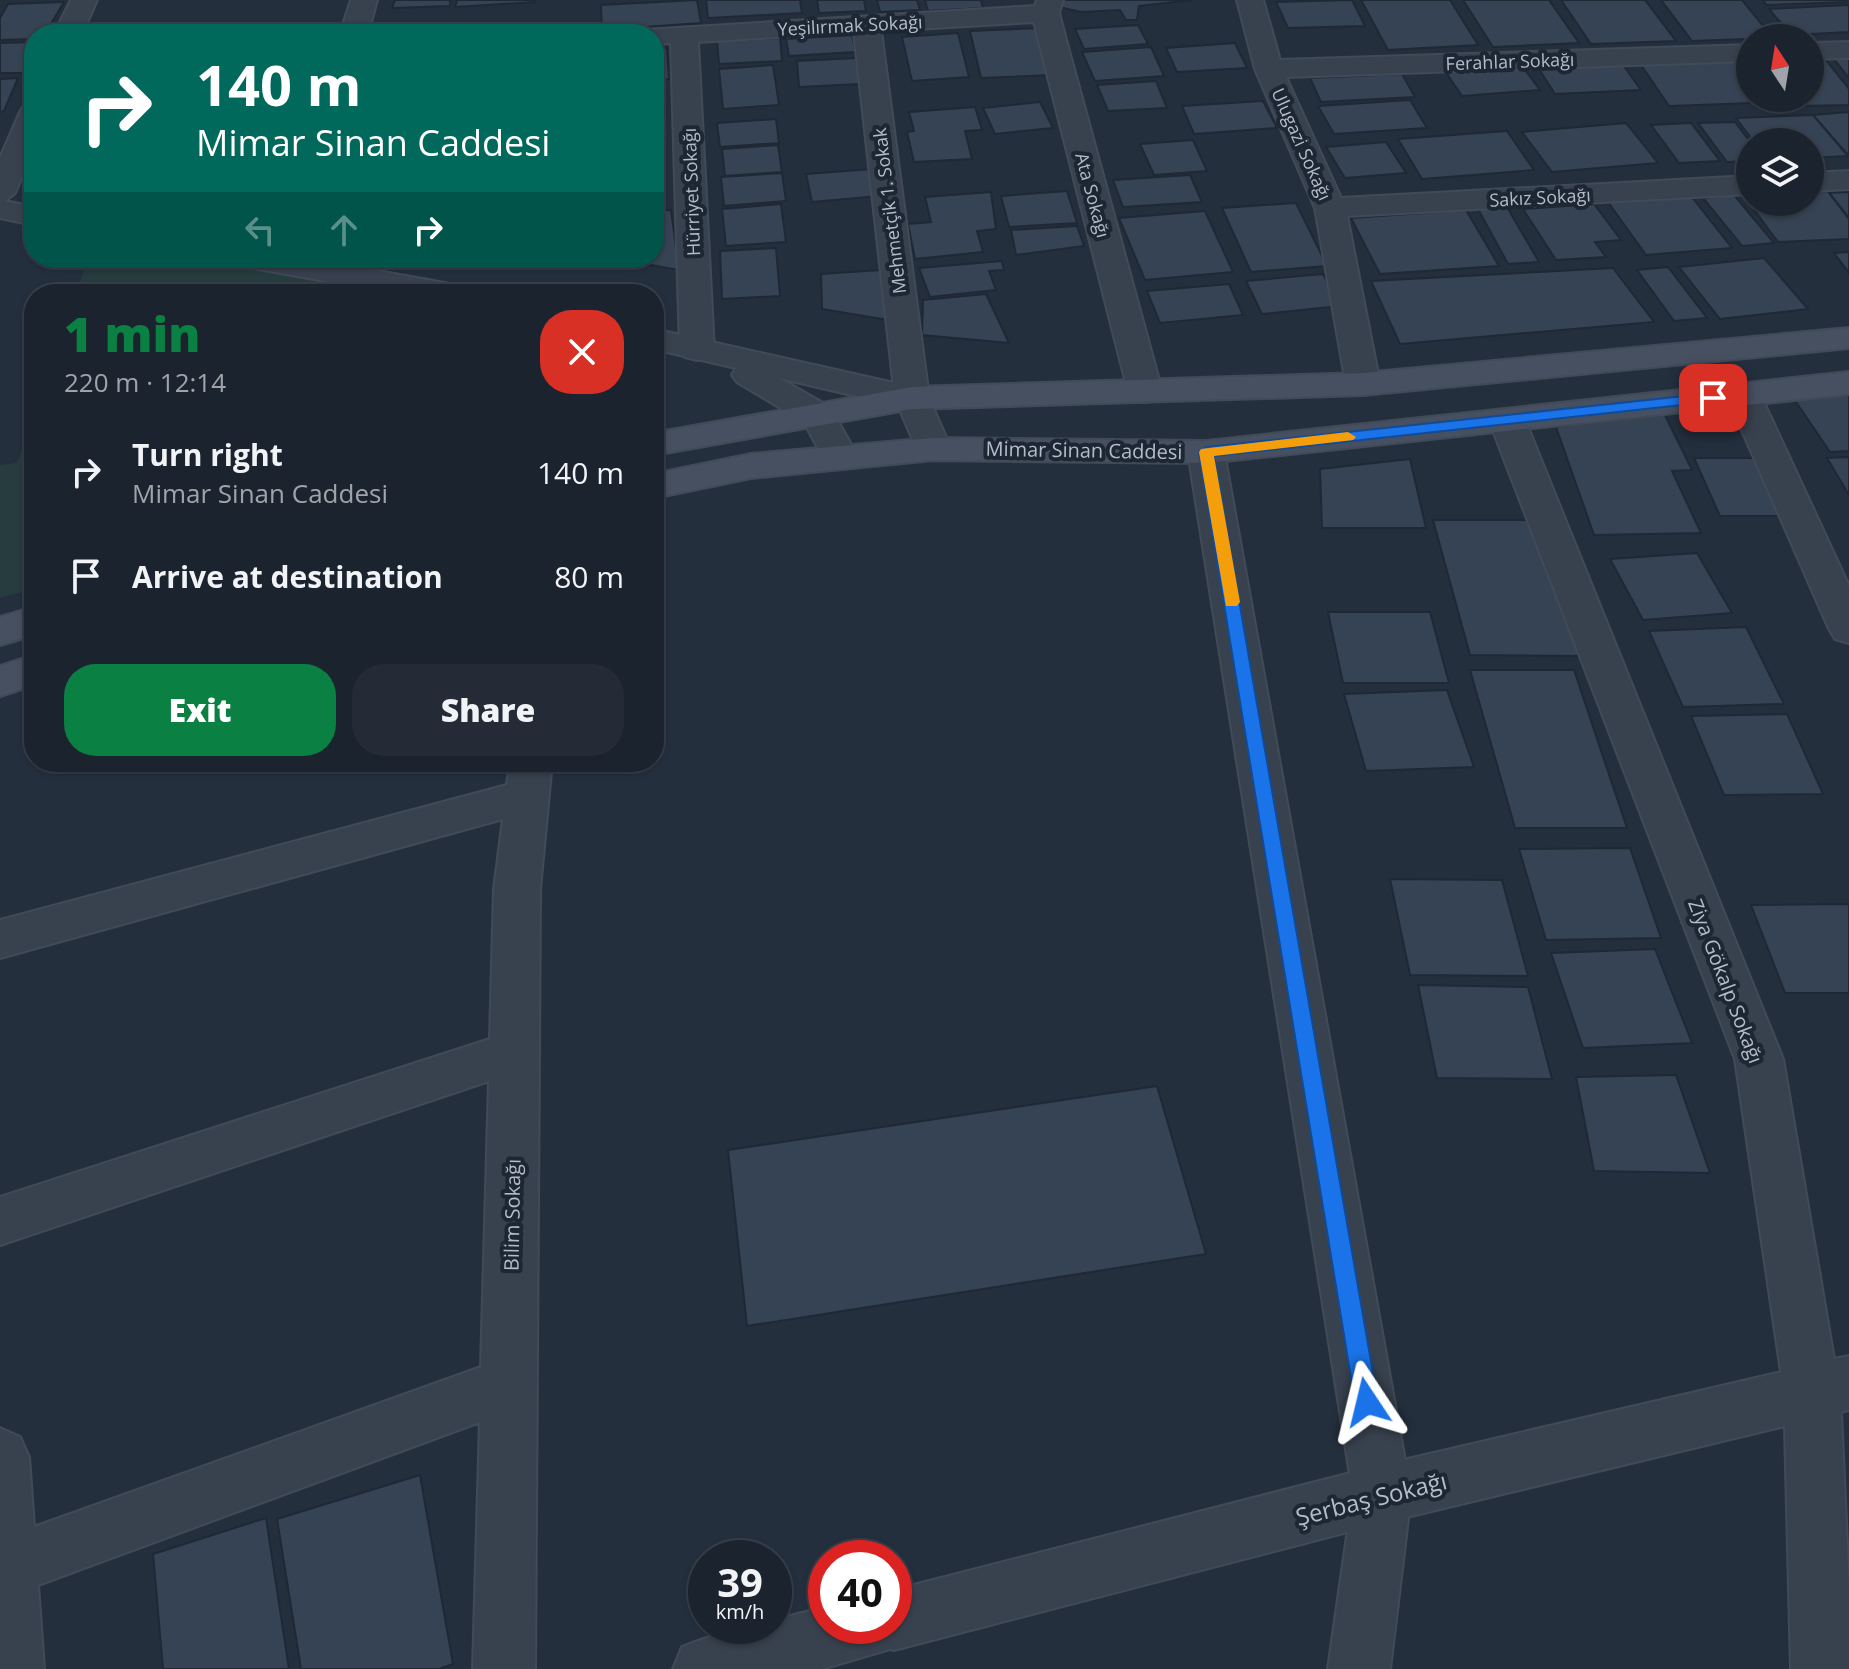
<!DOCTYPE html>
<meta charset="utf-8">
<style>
body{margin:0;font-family:"Open Sans",sans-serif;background:#242b36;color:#f1f3f6;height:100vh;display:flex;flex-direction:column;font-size:30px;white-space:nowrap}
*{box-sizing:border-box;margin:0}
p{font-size:26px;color:#a0a4aa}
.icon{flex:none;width:44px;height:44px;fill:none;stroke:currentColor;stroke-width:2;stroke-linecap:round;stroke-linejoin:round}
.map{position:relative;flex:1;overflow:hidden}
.sheet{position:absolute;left:24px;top:284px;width:640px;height:488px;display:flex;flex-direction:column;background:#1b232e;border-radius:32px;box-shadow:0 2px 6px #0004,0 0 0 2px #39404a}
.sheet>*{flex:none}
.hud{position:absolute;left:24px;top:24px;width:640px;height:244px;border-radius:32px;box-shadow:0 2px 6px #0004,0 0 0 2px #39404a;background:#00695c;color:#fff;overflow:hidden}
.needle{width:52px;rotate:348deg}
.controls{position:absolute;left:1736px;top:24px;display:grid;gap:16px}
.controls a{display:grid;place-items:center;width:88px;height:88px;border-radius:50%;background:#1b232e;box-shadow:0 2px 6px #0004,0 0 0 2px #39404a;font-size:40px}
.speed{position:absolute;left:688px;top:1540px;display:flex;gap:16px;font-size:40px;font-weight:700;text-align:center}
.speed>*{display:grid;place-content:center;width:104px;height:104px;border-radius:50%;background:#1b232e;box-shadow:0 2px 6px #0004,0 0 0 2px #39404a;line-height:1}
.speed small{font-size:20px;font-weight:400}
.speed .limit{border:12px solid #d22;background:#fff;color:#111}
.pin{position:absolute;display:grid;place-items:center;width:68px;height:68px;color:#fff;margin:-34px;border-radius:16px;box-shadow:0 4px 12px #0006}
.me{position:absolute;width:88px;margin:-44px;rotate:350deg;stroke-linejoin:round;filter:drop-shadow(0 0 6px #0008)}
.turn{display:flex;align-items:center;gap:28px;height:168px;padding:0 40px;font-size:36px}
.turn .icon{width:104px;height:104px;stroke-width:2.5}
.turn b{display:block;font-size:56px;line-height:68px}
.lanes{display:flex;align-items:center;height:76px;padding:0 40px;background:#0003;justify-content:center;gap:40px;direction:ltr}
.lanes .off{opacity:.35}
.round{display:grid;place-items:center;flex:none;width:84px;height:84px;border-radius:32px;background:#242b36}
.summary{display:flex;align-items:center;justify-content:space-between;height:136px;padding:0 40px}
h1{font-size:48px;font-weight:800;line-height:60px;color:#0b8043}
.cta{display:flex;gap:16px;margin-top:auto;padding:16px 40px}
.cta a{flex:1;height:92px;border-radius:32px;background:#0b8043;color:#fff;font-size:32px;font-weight:800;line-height:92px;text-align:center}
.cta a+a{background:#242b36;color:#f1f3f6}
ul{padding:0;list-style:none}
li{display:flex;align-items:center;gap:24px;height:104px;padding:0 40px}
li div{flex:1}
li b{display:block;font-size:30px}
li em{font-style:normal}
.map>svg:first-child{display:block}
</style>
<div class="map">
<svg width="1849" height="1669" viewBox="0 0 1849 1669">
<rect width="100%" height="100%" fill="#242f3e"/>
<path fill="#263c3f" d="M88,258H231L391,294H76Z
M34,415V588L0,598V465L17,463Z"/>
<path fill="#364354" stroke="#1f2835" stroke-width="2" d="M395,0H450V6L392,8Z
M457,0H535V2L455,7Z
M697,0L701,23L602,30L601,5Z
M706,0H800L802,13L708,18Z
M817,0H864L866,11L819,13Z
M877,0H917L920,10L880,12Z
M925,0H981L983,8L928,11Z
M1061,0H1193L1139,6L1137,20H1126L1120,10L1081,12L1059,7Z
M1352,0L1365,26L1288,28L1276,2Z
M1361,0H1450L1478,45L1388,50Z
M1463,0H1549L1579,43L1493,47Z
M1561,0H1645L1676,41L1591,44Z
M1661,0H1742L1773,38L1692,41Z
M1762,0H1844L1846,2L1767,5Z
M64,2L45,34H34V39L0,40V18L8,4Z
M1849,5V32L1791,35L1769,9Z
M1138,25L1148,44L1084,49L1075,29Z
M1040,28L1053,75L981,78L970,31Z
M958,33L969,77L912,81L902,37Z
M852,35L856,52L789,56L786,39Z
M780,38L782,61L719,64L717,41Z
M34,42V51L22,73H0V43Z
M1235,43L1247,68L1177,72L1166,48Z
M1151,47L1164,76L1095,81L1082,52Z
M667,48L669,79L654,80V49Z
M856,58L860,84L799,87L797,61Z
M1825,59L1849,89V105L1799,106L1793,98H1810V60Z
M1834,59H1849V78Z
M1750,60V98H1779L1782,102L1669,106L1639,62Z
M1519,62L1540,90L1462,96L1443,68Z
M1621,62L1641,90L1555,94L1537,66Z
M773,65L779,105L723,109L719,69Z
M1402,74L1415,97L1321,102L1310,78Z
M18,78L4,111L0,112V79Z
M1156,81L1167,108L1108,111L1097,85Z
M664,82L665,113H654V83Z
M1410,100L1427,128L1334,134L1318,106Z
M1263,101L1277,128L1194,134L1182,106Z
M1040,102L1053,128L995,134L983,108Z
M975,107L982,130L965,131L972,159L914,162L907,132L914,131L909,112Z
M1849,112V156L1813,115Z
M1813,115L1848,156L1810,158V142H1754L1736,118Z
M776,119L779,143L720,147L717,123Z
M1735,122L1750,142V161L1727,162L1698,123Z
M1626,123L1658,163L1552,172L1522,132Z
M1691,123L1720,161L1679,163L1651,125Z
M1507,131L1534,170L1422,179L1398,139Z
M663,139L662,166L654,167V140Z
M1193,140L1207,171L1154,175L1140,144Z
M1386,142L1406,173L1345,178L1326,147Z
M778,145L782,172L725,176L722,149Z
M654,169H660L663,191L654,192Z
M873,169L879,196L812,202L806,174Z
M782,173L786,201L724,206L721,177Z
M1190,175L1202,202L1123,207L1113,180Z
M1067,191L1077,223L1009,227L1001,196Z
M1828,191L1849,218V239L1778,242L1744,196L1750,195V202H1810V192Z
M991,192L996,229L977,231L983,252L915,259L908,224L931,222L925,197Z
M1849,192V219L1829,193Z
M1734,195L1774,243L1742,246L1703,198Z
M1691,196L1732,248L1646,255L1608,202Z
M1296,203L1327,266L1251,272L1222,208Z
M781,204L786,242L726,246L722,209Z
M1594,204L1621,240L1595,242L1606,257L1556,260L1523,209Z
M1507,207L1539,262L1508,264L1478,209Z
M671,210L679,270L611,258H654V211Z
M1466,210L1499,266L1380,274L1351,218Z
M1205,211L1233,272L1145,280L1119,218Z
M1077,226L1084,246L1016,255L1011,230Z
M776,248L780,296L722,299L720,251Z
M1849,252V273L1834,253Z
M1764,258L1808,309L1720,319L1679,267Z
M1002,261L1004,270L989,271L996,290L930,297L919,268Z
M1668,267L1707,318L1674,321L1637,270Z
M1613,268L1654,322L1400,344L1371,281Z
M881,270L888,320L822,309L821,274Z
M1323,274L1340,306L1262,314L1246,281Z
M1229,284L1243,315L1160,323L1147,291Z
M986,294L1009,343L922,335L923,300Z
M1849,390V451L1830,452L1790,393Z
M1662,409L1692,470L1672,471L1701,533L1594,535L1556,427Z
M1849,457V495L1827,458Z
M1694,458H1766L1795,516H1720Z
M1410,459L1426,528H1322L1320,469Z
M1433,520H1537L1582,656L1470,655Z
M1697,553L1732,613L1643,620L1610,559Z
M1328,612H1430L1449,683H1343Z
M1746,627L1784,704L1683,707L1649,631Z
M1470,670H1574L1627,828H1515Z
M1447,690L1474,767L1366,771L1344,694Z
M1787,714L1823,794L1724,795L1691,716Z
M1630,848L1661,938L1546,940L1519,849Z
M1390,879L1502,880L1528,976L1410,975Z
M1849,904V993H1785L1751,905Z
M1655,949L1692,1043L1583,1048L1551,953Z
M1418,985L1528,987L1552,1079L1437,1078Z
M1676,1075L1710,1173L1594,1171L1576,1077Z
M1157,1086L1206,1254L747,1326L728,1150Z
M420,1475L453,1664L439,1669H301L277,1519Z
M266,1518L289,1669H163L153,1554Z"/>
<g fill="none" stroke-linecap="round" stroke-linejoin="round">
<defs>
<path id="minor" d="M351,0H377L368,34H340Z
M1037,0H1063L1059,13L1065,36L1162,391L1157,399L1145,402L1133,399L1128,391L1034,22L881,31L929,398L951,449L946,457L933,460L920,457L895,398L854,32L698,42L714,350L709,357L697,360L685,357L680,350L671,43L654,44V34H642L644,30L1035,6Z
M1237,0H1263L1280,60L1750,45V61L1286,77L1341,198L1750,176V194L1347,216L1380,384L1375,391L1363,395L1351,391L1346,384L1315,208L1255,69Z
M1849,42V58L1810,59V43Z
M1849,171V189L1810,191V173Z
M1743,383L1755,386L1760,394L1849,586V643L1835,639L1829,629L1726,394L1731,386Z
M1507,409L1519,412L1525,420L1783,1059L1834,1359L1849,1356V1410L1841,1412L1849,1588V1669H1791L1785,1426L1382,1523L894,1650L890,1649L822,1669H673L682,1647C712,1635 742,1626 774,1626V1620L826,1607V1626H894V1590L1382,1465L1781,1372L1735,1059L1489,420L1495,412Z
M510,762H552L540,889L535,1669H473L480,1422L38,1585L44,1669H0V1428L20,1437L29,1457L34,1527L481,1367L489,1081L0,1245V1197L490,1039L494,889L503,819L0,958V920L507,785Z"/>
<path id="tertiary" d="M71,0H97L82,34H54Z
M34,103V147L15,193L5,201L34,207V225L0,218V158L20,112L24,106Z
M237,258H306L450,284L462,287L466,294H397L253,268L242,265Z
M654,329L912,387L924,390L929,398L924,406L912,409L779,378L830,407L858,457L853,465L840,468L827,465L804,422L737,382L732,375L736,368L654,349Z
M1206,441L1219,444L1224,452L1411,1494L1390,1669H1328L1353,1494L1188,452L1193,444Z"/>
<path id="secondary" d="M1849,328V348L1363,395L912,409L654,455V433L912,387L1363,373Z
M1849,372V394L1206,463L933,460L751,478L654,498V474L751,454L933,438L1206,441Z
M34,607V635L0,645V617Z
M34,655V685L0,696V666Z"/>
</defs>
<use href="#minor" stroke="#414a57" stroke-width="4"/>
<use href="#tertiary" stroke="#414a57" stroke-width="4"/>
<use href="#secondary" stroke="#414a57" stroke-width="4"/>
<use href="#minor" fill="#38414e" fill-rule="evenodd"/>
<use href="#tertiary" fill="#38414e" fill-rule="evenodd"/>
<use href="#secondary" fill="#465061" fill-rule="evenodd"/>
</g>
<path fill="#1a73e8" stroke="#114b97" stroke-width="2" d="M1713,393L1718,394V401L1214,456L1378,1402L1375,1410L1367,1413L1359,1410L1355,1402L1199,452L1206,447Z"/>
<path fill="#f59e0b" d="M1348,432L1356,437L1353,440L1214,456L1240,602L1237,606H1226L1199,452L1201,449Z"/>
<g text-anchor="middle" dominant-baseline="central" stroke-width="8" stroke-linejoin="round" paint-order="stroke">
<g font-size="18" fill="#b4bcc9" stroke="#1d2633">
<text transform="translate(850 25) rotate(-3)">Yeşilırmak Sokağı</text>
<text transform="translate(1510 61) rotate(-2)">Ferahlar Sokağı</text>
<text transform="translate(1302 144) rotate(66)">Ulugazi Sokağı</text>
<text transform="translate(691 192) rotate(-92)">Hürriyet Sokağı</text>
<text transform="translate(1093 195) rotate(75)">Ata Sokağı</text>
<text transform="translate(1540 197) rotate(-3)">Sakız Sokağı</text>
<text transform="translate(889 211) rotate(-97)">Mehmetçik 1. Sokak</text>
</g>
<g font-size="20" fill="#b4bcc9" stroke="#1d2633">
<text transform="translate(1084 450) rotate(1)">Mimar Sinan Caddesi</text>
<text transform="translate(1726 981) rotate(69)">Ziya Gökalp Sokağı</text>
<text transform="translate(512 1215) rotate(-89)">Bilim Sokağı</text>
</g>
<g font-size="24" fill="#b4bcc9" stroke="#1d2633">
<text transform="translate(1371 1498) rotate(-14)">Şerbaş Sokağı</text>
</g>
</g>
</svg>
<div class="controls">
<a><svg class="needle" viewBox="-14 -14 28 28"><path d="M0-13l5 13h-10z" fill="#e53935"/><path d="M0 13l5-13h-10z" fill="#a0a4aa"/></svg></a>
<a><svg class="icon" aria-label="layers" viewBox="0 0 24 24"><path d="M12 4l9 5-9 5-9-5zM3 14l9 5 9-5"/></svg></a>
</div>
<div class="speed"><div>39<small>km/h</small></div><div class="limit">40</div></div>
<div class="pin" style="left:1713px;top:398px;background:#d93025"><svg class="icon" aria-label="arrive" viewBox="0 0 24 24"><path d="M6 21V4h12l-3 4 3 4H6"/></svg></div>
<svg class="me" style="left:1367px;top:1402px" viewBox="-20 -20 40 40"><path d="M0-17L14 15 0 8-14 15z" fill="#1a73e8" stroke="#fff" stroke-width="4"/></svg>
<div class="hud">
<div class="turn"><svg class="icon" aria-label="right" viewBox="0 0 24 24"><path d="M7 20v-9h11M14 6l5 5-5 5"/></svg><div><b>140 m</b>Mimar Sinan Caddesi</div></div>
<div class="lanes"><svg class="icon off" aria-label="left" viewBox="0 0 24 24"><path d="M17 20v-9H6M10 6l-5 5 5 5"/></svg><svg class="icon off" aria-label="ahead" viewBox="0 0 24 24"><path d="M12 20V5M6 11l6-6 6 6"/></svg><svg class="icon" aria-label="right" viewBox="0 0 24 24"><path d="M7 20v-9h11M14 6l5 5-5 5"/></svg></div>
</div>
<section class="sheet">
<div class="summary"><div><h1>1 min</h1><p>220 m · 12:14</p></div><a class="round" style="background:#d93025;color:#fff"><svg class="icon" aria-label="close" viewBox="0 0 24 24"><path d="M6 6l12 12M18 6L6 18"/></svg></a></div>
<ul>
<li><svg class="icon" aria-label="right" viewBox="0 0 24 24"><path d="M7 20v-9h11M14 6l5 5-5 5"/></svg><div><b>Turn right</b><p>Mimar Sinan Caddesi</p></div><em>140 m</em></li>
<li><svg class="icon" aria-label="arrive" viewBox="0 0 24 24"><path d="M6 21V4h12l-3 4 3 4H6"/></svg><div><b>Arrive at destination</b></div><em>80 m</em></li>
</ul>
<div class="cta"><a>Exit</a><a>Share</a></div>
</section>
</div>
